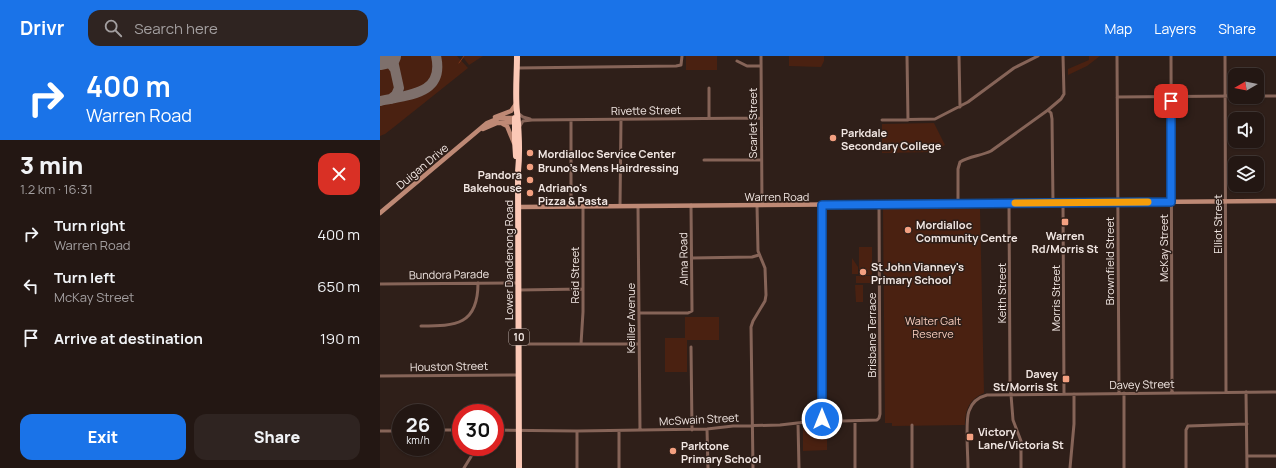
<!DOCTYPE html>
<meta charset="utf-8">
<style>
body{margin:0;font-family:Manrope,sans-serif;background:#2f2421;color:#f1f3f6;height:100vh;display:flex;flex-direction:column;font-size:15px;white-space:nowrap}
*{box-sizing:border-box;margin:0}
p{font-size:13px;color:#a39fa0}
.icon{flex:none;width:22px;height:22px;fill:none;stroke:currentColor;stroke-width:2;stroke-linecap:round;stroke-linejoin:round}
.map{position:relative;flex:1;overflow:hidden}
.side{display:flex;flex-direction:column;background:#231713;width:380px}
.side>*{flex:none}
.top-card{background:#1a73e8;color:#fff;overflow:hidden}
.needle{width:26px;rotate:261deg}
.buttons{position:absolute;left:848px;top:12px;display:grid;gap:8px}
.buttons a{display:grid;place-items:center;width:36px;height:36px;border-radius:8px;background:#231713;box-shadow:0 1px 3px #0004,0 0 0 1px #403633;font-size:20px}
.speed{position:absolute;left:12px;top:348px;display:flex;gap:8px;font-size:20px;font-weight:700;text-align:center}
.speed>*{display:grid;place-content:center;width:52px;height:52px;border-radius:50%;background:#231713;box-shadow:0 1px 3px #0004,0 0 0 1px #403633;line-height:1}
.speed small{font-size:10px;font-weight:400}
.speed .limit{border:6px solid #d22;background:#fff;color:#111}
.pin{position:absolute;display:grid;place-items:center;width:34px;height:34px;color:#fff;margin:-17px;border-radius:8px;box-shadow:0 2px 6px #0006}
.me{position:absolute;width:44px;margin:-22px;rotate:0deg;stroke-linejoin:round;filter:drop-shadow(0 0 3px #0008)}
.turn{display:flex;align-items:center;gap:14px;height:84px;padding:0 20px;font-size:18px}
.turn .icon{width:52px;height:52px;stroke-width:2.5}
.turn b{display:block;font-size:28px;line-height:34px}
.round{display:grid;place-items:center;flex:none;width:42px;height:42px;border-radius:12px;background:#2f2421}
.summary{display:flex;align-items:center;justify-content:space-between;height:68px;padding:0 20px}
h1{font-size:24px;font-weight:800;line-height:30px}
.action{display:flex;gap:8px;margin-top:auto;padding:8px 20px}
.action a{flex:1;height:46px;border-radius:12px;background:#1a73e8;color:#fff;font-size:16px;font-weight:800;line-height:46px;text-align:center}
.action a+a{background:#2f2421;color:#f1f3f6}
ul{padding:0;list-style:none}
li{display:flex;align-items:center;gap:12px;height:52px;padding:0 20px}
li div{flex:1}
li b{display:block;font-size:15px}
li em{font-style:normal}
header{display:flex;align-items:center;gap:24px;box-sizing:border-box;height:56px;padding:0 20px;background:#1a73e8;color:#fff}
header strong{font-size:19px}
nav{display:flex;gap:22px;margin-inline-start:auto;font-size:14px}
.search{width:280px;height:36px;background:#2f2421;display:flex;align-items:center;gap:10px;box-sizing:border-box;padding:0 14px;border-radius:12px;color:#a39fa0;font-size:15px}
main{display:flex;flex:1;min-height:0}
.map>svg:first-child{display:block}
</style>
<header>
<strong>Drivr</strong>
<div class="search"><svg class="icon" aria-label="search" viewBox="0 0 24 24"><circle cx="10" cy="10" r="6"/><path d="M15 15l6 6"/></svg>Search here</div>
<nav><a>Map</a><a>Layers</a><a>Share</a></nav>
</header>
<main>
<section class="side">
<div class="top-card">
<div class="turn"><svg class="icon" aria-label="right" viewBox="0 0 24 24"><path d="M7 20v-9h11M14 6l5 5-5 5"/></svg><div><b>400 m</b>Warren Road</div></div>
</div>
<div class="summary"><div><h1>3 min</h1><p>1.2 km · 16:31</p></div><a class="round" style="background:#d93025;color:#fff"><svg class="icon" aria-label="close" viewBox="0 0 24 24"><path d="M6 6l12 12M18 6L6 18"/></svg></a></div>
<ul>
<li><svg class="icon" aria-label="right" viewBox="0 0 24 24"><path d="M7 20v-9h11M14 6l5 5-5 5"/></svg><div><b>Turn right</b><p>Warren Road</p></div><em>400 m</em></li>
<li><svg class="icon" aria-label="left" viewBox="0 0 24 24"><path d="M17 20v-9H6M10 6l-5 5 5 5"/></svg><div><b>Turn left</b><p>McKay Street</p></div><em>650 m</em></li>
<li><svg class="icon" aria-label="arrive" viewBox="0 0 24 24"><path d="M6 21V4h12l-3 4 3 4H6"/></svg><div><b>Arrive at destination</b></div><em>190 m</em></li>
</ul>
<div class="action"><a>Exit</a><a>Share</a></div>
</section>
<div class="map">
<svg width="896" height="412" viewBox="0 0 896 412">
<rect width="100%" height="100%" fill="#2f1f19"/>
<path fill="#4a2111" d="M15,0H53C59,25 45,32 24,37Z
M59,0H77L88,12L14,71L5,78L0,80V48C29,42 67,41 59,0Z
M82,0H103L89,9Z
M306,0H337V14H306Z
M409,0H444V5L441,11L409,10Z
M709,0H720L707,10L688,19V13L709,4Z
M0,8L10,11C19,26 19,39 0,43Z
M554,67L565,89L552,96L502,97V68Z
M503,153H600L604,337C589,343 585,354 585,369L512,370V367H505Z
M479,191H492V219H479Z
M472,202L478,211V218H472Z
M476,220H491V227H476Z
M475,229H483V246H476Z
M305,261H339V284H307V316H285V282H305Z
M423,370H447V394L423,395Z"/>
<g fill="none" stroke-linecap="round" stroke-linejoin="round">
<path stroke="#7c361a" stroke-width="1" d="M79,7L84,0"/>
<path stroke="#7e706c" stroke-width="10" d="M0,3L9,5L14,12
M11,43L16,39L19,32L12,0
M0,45C27,39 65,39 56,0"/>
<path stroke="#7e706c" stroke-width="24" d="M0,2L9,0"/>
<path stroke="#866458" stroke-width="3" d="M381,0L382,149
M527,0L528,64
M579,0L580,51
M737,0L739,337
M791,0L792,337
M845,0L846,336
M357,5L367,10H381
M137,12L296,10L301,9L302,0
M329,32V62
M877,40H896
M737,41L855,40
M139,58L143,61L150,63
M191,64V150
M502,64L555,63L588,46L634,12L658,0
M140,70L143,65L152,64L381,62
M324,104H381
M578,147V113L580,106C589,100 601,100 611,95L668,54
M629,147L630,326L633,364L641,385V412
M673,147L672,63L671,57L668,54L681,43L684,38L683,0
M683,147L684,338
M441,149L442,366
M240,150L241,63
M258,150L260,374
M312,202L372,201L379,199
M0,228L139,227
M139,234L203,233
M259,257H308L312,255L311,149
M41,270C76,270 98,269 98,227
M139,288H259
M201,288L203,256V150
M311,291L312,374
M0,320L139,319
M866,336L867,412
M744,337V412
M475,365V412
M418,367L419,412
M532,369V412
M327,373L328,412
M55,374H81
M115,374L197,375L327,373L353,370L400,369L426,366L497,364L499,362L500,358L499,148
M0,375H21
M197,375V412
M239,375V412
M867,400H896
M84,412L97,391
M373,412L371,271L373,265L385,245L386,239L385,212L378,195L377,149
M588,412C588,399 585,365 589,355C592,346 599,341 607,339L896,336
M690,412L694,368V338
M806,412V374L808,370L867,368"/>
<path stroke="#be8975" stroke-width="4.5" d="M115,61L131,55L136,48
M123,68L127,70L134,87
M103,73L117,67L136,66
M138,151L896,145
M0,157L107,67L119,62H137"/>
<path stroke="#fbc8b6" stroke-width="6" d="M137,0C137,17 135,40 137,56C139,76 140,96 138,116L139,412
M135,62V84L136,100"/>
</g>
<g fill="none" stroke-linecap="round" stroke-linejoin="round">
<defs>
<path id="route" d="M442,363V149L791,146V45"/>
</defs>
<use href="#route" stroke="#114b97" stroke-width="10"/>
<use href="#route" stroke="#1a73e8" stroke-width="7"/>
<path stroke="#f59e0b" stroke-width="7" d="M635,147L768,146"/>
</g>
<g fill="#f3a081" stroke="#2f1f19" stroke-width="1.5">
<circle cx="453" cy="82" r="4"/>
<circle cx="150" cy="97" r="4"/>
<circle cx="150" cy="111" r="4"/>
<circle cx="150" cy="124" r="4"/>
<circle cx="150" cy="137" r="4"/>
<rect x="681" y="162" width="8" height="8" rx="2"/>
<circle cx="528" cy="174" r="4"/>
<circle cx="483" cy="216" r="4"/>
<rect x="682" y="319" width="8" height="8" rx="2"/>
<rect x="586" y="377" width="8" height="8" rx="2"/>
<circle cx="293" cy="395" r="4"/>
</g>
<g text-anchor="middle" dominant-baseline="central" stroke-width="3" stroke-linejoin="round" paint-order="stroke">
<rect fill="#2f1f19" stroke="#b8aba6" stroke-width="1" x="129" y="273" width="20" height="16" rx="3"/>
<g font-size="10" font-weight="bold" fill="#f2e7e3">
<text x="139" y="281">10</text>
</g>
<g font-size="11" fill="#f2e7e3" stroke="#2f1f19">
<text transform="translate(266 54) rotate(-1)">Rivette Street</text>
<text transform="translate(372 67) rotate(-90)">Scarlet Street</text>
<text transform="translate(42 110) rotate(-40)">Duigan Drive</text>
<text x="397" y="140">Warren Road</text>
<text transform="translate(837 168) rotate(-90)">Elliot Street</text>
<text transform="translate(783 192) rotate(-90)">McKay Street</text>
<text transform="translate(303 203) rotate(-91)">Alma Road</text>
<text transform="translate(128 204) rotate(-90)">Lower Dandenong Road</text>
<text transform="translate(729 205) rotate(-90)">Brownfield Street</text>
<text transform="translate(69 218) rotate(-1)">Bundora Parade</text>
<text transform="translate(194 219) rotate(-90)">Reid Street</text>
<text transform="translate(621 237) rotate(-90)">Keith Street</text>
<text transform="translate(675 242) rotate(-90)">Morris Street</text>
<text transform="translate(250 262) rotate(-90)">Keiller Avenue</text>
<text transform="translate(491 279) rotate(-90)">Brisbane Terrace</text>
<text transform="translate(69 310) rotate(-1)">Houston Street</text>
<text transform="translate(762 328) rotate(-1)">Davey Street</text>
<text transform="translate(319 363) rotate(-3)">McSwain Street</text>
</g>
<g font-size="11" font-weight="bold" fill="#f2e7e3" stroke="#2f1f19" text-anchor="start">
<text x="461" y="76">Parkdale<tspan x="461" dy="13">Secondary College</tspan></text>
<text x="158" y="97">Mordialloc Service Center</text>
<text x="158" y="111">Bruno's Mens Hairdressing</text>
<text x="142" y="118" text-anchor="end">Pandora<tspan x="142" dy="13">Bakehouse</tspan></text>
<text x="158" y="131">Adriano's<tspan x="158" dy="13">Pizza &amp; Pasta</tspan></text>
<text x="536" y="168">Mordialloc<tspan x="536" dy="13">Community Centre</tspan></text>
<text x="685" y="179" text-anchor="middle">Warren<tspan x="685" dy="13">Rd/Morris St</tspan></text>
<text x="491" y="210">St John Vianney's<tspan x="491" dy="13">Primary School</tspan></text>
<text x="678" y="317" text-anchor="end">Davey<tspan x="678" dy="13">St/Morris St</tspan></text>
<text x="598" y="375">Victory<tspan x="598" dy="13">Lane/Victoria St</tspan></text>
<text x="301" y="389">Parktone<tspan x="301" dy="13">Primary School</tspan></text>
</g>
<g font-size="11" fill="#f9cdbd" stroke="#2f1f19">
<text x="553" y="264">Walter Galt<tspan x="553" dy="13">Reserve</tspan></text>
</g>
</g>
</svg>
<div class="buttons">
<a><svg class="needle" viewBox="-14 -14 28 28"><path d="M0-13l5 13h-10z" fill="#e53935"/><path d="M0 13l5-13h-10z" fill="#a39fa0"/></svg></a>
<a><svg class="icon" aria-label="sound" viewBox="0 0 24 24"><path d="M4 9h4l5-4v14l-5-4H4zM17 9q2 3 0 6"/></svg></a>
<a><svg class="icon" aria-label="layers" viewBox="0 0 24 24"><path d="M12 4l9 5-9 5-9-5zM3 14l9 5 9-5"/></svg></a>
</div>
<div class="speed"><div>26<small>km/h</small></div><div class="limit">30</div></div>
<div class="pin" style="left:791px;top:45px;background:#d93025"><svg class="icon" aria-label="arrive" viewBox="0 0 24 24"><path d="M6 21V4h12l-3 4 3 4H6"/></svg></div>
<svg class="me" style="left:442px;top:363px" viewBox="-20 -20 40 40"><circle r="17" fill="#1a73e8" stroke="#fff" stroke-width="3"/><path d="M0-11L8 9 0 5-8 9z" fill="#fff"/></svg>
</div>
</main>
